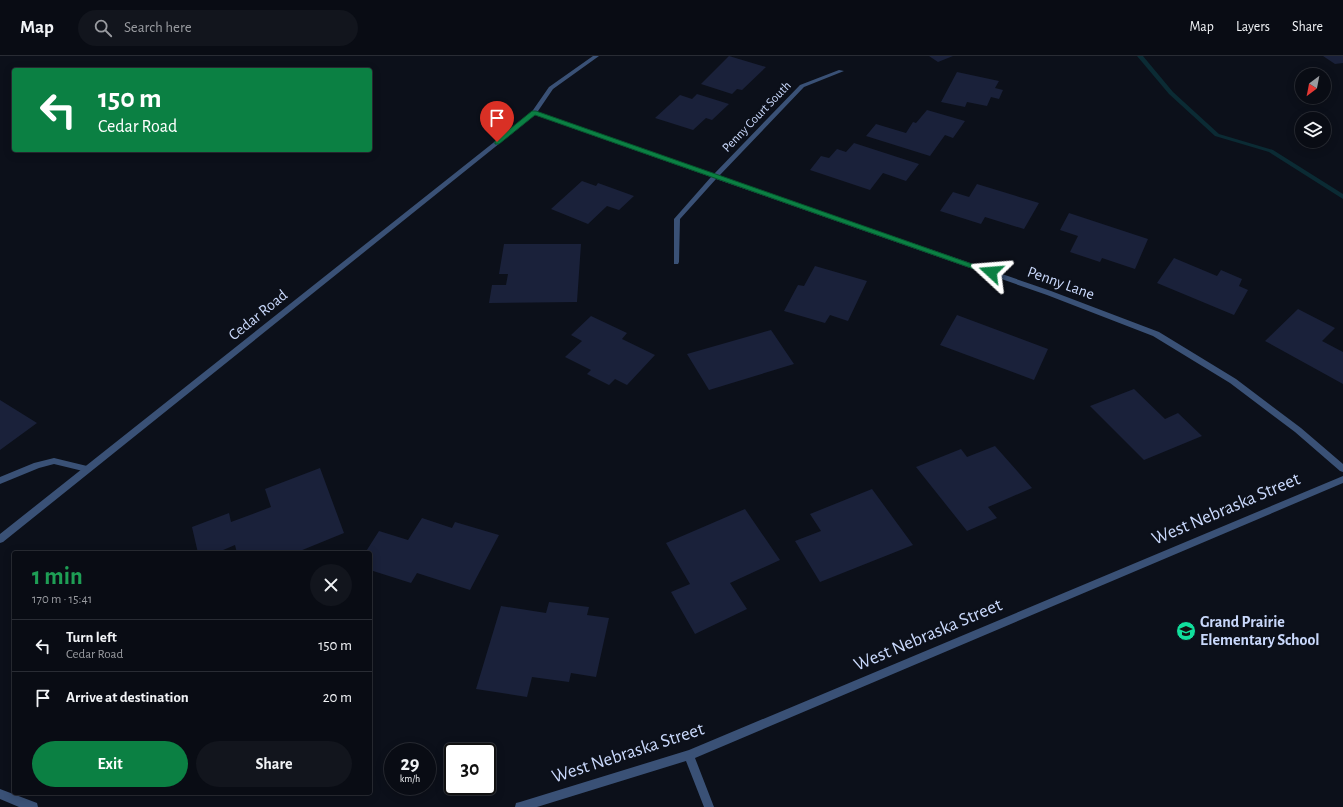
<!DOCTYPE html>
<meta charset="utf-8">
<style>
body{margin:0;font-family:"Alegreya Sans",sans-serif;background:#12151d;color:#f1f3f6;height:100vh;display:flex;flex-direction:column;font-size:15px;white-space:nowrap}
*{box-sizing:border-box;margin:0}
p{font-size:13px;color:#999ba0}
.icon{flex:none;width:22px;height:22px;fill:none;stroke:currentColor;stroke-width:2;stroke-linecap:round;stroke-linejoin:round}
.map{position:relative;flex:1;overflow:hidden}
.details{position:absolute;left:12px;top:495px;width:360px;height:244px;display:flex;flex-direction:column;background:#090c14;border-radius:4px;box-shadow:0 2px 10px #0003,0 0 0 1px #292c34}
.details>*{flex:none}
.top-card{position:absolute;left:12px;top:12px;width:360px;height:84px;border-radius:4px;box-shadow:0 2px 10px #0003,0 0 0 1px #292c34;background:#0b8043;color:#fff;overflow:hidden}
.needle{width:26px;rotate:212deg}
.tools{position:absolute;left:1295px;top:12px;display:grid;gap:8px}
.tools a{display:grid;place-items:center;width:36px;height:36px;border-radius:50%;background:#090c14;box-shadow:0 2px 10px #0003,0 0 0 1px #292c34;font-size:20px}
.speed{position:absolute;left:384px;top:687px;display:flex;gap:8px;font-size:20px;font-weight:700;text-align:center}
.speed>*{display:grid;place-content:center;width:52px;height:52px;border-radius:50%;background:#090c14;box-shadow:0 2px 10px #0003,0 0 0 1px #292c34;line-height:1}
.speed small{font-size:10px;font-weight:400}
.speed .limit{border:2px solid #111;border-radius:6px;background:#fff;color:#111}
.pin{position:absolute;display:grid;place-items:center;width:34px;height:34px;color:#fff;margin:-41px -17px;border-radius:50% 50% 50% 0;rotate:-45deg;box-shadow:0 0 4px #0007}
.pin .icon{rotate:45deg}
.me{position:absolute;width:44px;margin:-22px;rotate:289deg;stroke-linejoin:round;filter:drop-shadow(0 0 3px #0008)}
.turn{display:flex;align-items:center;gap:14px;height:84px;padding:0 20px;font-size:18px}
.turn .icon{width:52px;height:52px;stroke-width:2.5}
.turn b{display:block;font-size:28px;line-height:34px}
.round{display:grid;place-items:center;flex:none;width:42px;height:42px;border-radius:21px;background:#12151d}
.head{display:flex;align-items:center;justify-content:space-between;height:68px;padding:0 20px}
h1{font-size:24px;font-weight:600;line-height:30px;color:#1e9e55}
.button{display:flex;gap:8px;margin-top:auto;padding:8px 20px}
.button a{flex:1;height:46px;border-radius:24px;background:#0b8043;color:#fff;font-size:16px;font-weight:600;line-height:46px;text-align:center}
.button a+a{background:#12151d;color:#f1f3f6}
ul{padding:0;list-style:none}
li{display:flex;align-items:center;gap:12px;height:52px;padding:0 20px;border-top:1px solid #292c34}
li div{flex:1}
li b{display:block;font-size:15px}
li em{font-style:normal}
header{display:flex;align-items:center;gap:24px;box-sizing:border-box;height:56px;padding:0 20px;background:#090c14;border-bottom:1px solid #292c34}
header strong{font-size:19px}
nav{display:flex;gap:22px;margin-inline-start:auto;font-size:14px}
.search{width:280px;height:36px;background:#12151d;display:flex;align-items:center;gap:10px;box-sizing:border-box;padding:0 14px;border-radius:22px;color:#999ba0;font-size:15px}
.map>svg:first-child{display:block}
</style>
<header>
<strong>Map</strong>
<div class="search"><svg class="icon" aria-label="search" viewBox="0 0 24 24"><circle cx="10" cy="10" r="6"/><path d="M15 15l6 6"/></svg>Search here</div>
<nav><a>Map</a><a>Layers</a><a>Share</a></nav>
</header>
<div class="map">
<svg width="1343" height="751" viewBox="0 0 1343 751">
<rect width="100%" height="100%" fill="#0c101a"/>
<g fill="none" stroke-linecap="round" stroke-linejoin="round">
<path fill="#0b2b34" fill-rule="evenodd" d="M1137,0H1143L1173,36L1219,78L1273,94L1343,138V143L1269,96L1215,80L1169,38Z"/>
</g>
<path fill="#1a213a" d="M729,0L766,11L742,34L737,33L732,38L701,28Z
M929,0H953L938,6Z
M1323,0H1343V7L1335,8Z
M957,16L999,25L995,32L1003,34L999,43L991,41L987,50L967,46L965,51L941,46Z
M697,38L729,48L712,64L706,62L693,74L655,62L680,39L692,43Z
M927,54L965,65L953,82L945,79L930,100L866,80L876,68L906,77L913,66L916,67Z
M854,87L919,108L906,125L883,117L870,134L810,114L821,100L829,102L837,93L846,96Z
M582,125L596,130L598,127L634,140L619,154L607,150L588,168L551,153Z
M977,128L1039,147L1024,173L985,161L981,168L940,155L953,136L969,141Z
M1069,157L1148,183L1135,213L1102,202L1100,206L1070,196L1078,180L1060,174Z
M504,188H581L577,246L489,247L492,229H506L508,218H499Z
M1174,202L1217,220L1221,214L1242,223L1239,230L1248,234L1234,259L1157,227Z
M815,210L867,225L848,265L830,259L825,267L784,255L798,229L804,230Z
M1298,253L1335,272L1322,285L1343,296V328L1265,285Z
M957,259L1048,293L1034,324L940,289Z
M591,260L627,277L622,283L655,299L627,329L615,323L609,329L587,318L591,314L565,301L582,285L571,279Z
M771,274L794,308L709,334L687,298Z
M1134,333L1165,363L1178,357L1202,380L1144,404L1090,350Z
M0,344L37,367L0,394Z
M995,390L1032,432L988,451L997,462L967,475L916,411L961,393L967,401Z
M320,412L344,477L295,497H237L235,489L216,497H198L192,471L229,457L231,466L271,451L265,433Z
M872,433L913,489L820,526L795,485L821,475L810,458Z
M745,453L780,504L730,527L747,553L695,578L671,536L690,528L666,487Z
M422,462L452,472L455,466L499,479L470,534L417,517L411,527L370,514V497H365L379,475L408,484Z
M549,546L589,551L587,559L609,562L596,621L571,617L569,626L532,621L527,641L476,633L501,550L546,557Z"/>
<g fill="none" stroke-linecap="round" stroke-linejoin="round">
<path fill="#3a5176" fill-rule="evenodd" d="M593,0H599L553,33L536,58H532L531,57L549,31Z
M54,402L87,410L90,411L91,413L90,415L87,416L54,408L39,412L0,428V421L34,407Z"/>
<path fill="#3a5176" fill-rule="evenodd" d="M839,14L844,15L804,31L719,120L1051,235L1159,276L1236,323L1301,372L1343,408V416L1340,415L1295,376L1230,327L1153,280L1047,239L716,123L680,163L679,206L678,208H674V163L711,121L535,59L3,486L0,487V478L532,56H536L714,118L800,29Z
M1343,420V427L695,702L714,751H704L686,705L537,751H515L516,747L520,746L689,694Z
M0,733L37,747L38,751H19L0,743Z"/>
</g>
<path fill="#0b8043" stroke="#07532c" d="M532,55H536L995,216L994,218H988L535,59L499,88H495V85Z"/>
<defs>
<symbol id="school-disc" viewBox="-11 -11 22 22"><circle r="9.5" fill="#11e09d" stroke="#0c101a"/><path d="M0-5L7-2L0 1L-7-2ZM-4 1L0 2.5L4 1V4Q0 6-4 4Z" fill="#111"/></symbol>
</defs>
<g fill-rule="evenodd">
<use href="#school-disc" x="1175" y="564" width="22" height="22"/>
</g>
<g text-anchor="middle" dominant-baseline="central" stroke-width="4" stroke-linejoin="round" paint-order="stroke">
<g font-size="13" fill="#c9d8fb" stroke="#0c101a">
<text transform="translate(757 61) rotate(-46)">Penny Court South</text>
</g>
<g font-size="16" fill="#c9d8fb" stroke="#0c101a">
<text transform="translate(1061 227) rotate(20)">Penny Lane</text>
<text transform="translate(258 259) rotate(-39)">Cedar Road</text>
</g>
<g font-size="16" font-weight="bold" fill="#c9d8fb" stroke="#0c101a" text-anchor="start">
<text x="1200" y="566">Grand Prairie<tspan x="1200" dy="18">Elementary School</tspan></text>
</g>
<g font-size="19" fill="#c9d8fb" stroke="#0c101a">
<text transform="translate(1226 453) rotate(-23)">West Nebraska Street</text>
<text transform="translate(928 579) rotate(-23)">West Nebraska Street</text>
<text transform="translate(628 697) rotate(-18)">West Nebraska Street</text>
</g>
</g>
</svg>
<div class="tools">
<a><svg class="needle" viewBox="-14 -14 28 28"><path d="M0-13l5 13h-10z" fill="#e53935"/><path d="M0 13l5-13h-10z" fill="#999ba0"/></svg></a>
<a><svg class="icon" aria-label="layers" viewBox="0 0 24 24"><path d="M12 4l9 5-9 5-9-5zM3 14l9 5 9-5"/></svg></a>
</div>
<div class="speed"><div>29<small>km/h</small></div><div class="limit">30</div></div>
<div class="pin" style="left:497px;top:86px;background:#d93025"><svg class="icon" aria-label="arrive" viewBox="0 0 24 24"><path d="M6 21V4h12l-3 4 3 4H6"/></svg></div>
<svg class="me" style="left:991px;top:216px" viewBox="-20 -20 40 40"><path d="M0-17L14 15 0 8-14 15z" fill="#0b8043" stroke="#fff" stroke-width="4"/></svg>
<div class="top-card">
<div class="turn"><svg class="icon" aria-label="left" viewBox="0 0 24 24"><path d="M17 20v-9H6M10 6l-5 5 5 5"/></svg><div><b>150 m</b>Cedar Road</div></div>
</div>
<section class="details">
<div class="head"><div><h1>1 min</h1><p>170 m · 15:41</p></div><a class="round"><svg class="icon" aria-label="close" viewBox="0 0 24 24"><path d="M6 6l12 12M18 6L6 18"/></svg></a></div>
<ul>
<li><svg class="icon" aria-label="left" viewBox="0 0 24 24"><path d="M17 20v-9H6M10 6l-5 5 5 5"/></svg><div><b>Turn left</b><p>Cedar Road</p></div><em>150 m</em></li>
<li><svg class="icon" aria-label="arrive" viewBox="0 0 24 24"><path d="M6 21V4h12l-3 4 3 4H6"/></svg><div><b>Arrive at destination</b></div><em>20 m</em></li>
</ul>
<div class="button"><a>Exit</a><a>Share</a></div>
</section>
</div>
